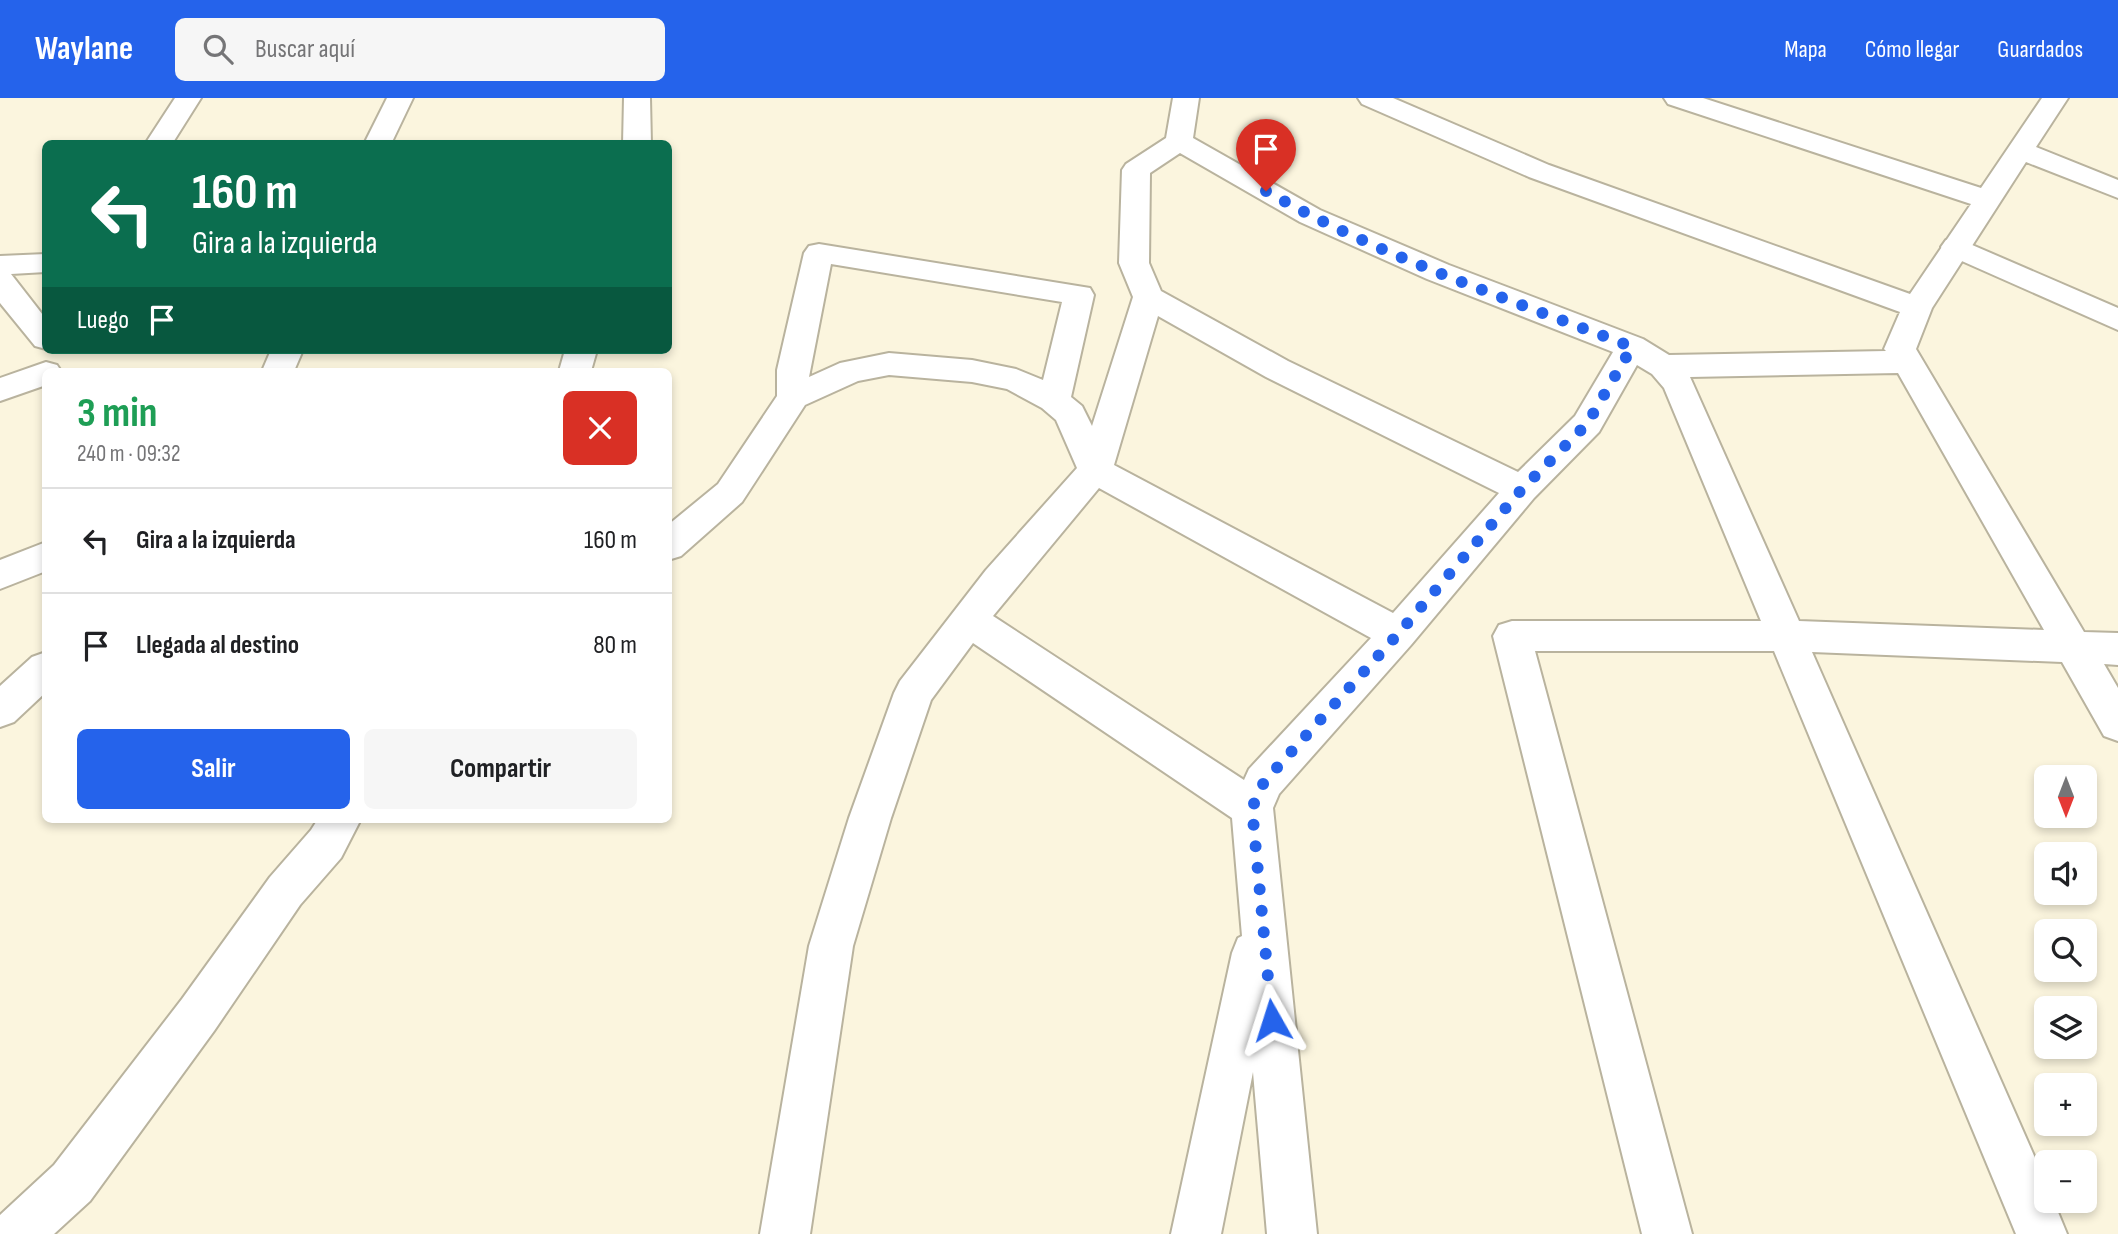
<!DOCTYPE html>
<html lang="es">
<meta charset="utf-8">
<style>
body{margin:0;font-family:"Sofia Sans Condensed",sans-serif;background:#f6f6f6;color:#202124;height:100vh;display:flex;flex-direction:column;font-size:26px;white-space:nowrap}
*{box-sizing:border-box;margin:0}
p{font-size:23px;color:#757577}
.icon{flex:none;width:38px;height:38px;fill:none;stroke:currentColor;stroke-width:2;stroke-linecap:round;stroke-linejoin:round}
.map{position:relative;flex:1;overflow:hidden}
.sheet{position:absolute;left:42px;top:270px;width:630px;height:455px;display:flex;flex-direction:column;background:#fff;border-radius:10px;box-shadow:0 4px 10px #0003}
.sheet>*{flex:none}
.banner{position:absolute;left:42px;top:42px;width:630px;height:214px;border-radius:10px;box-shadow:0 4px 10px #0003;background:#0b6e4f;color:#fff;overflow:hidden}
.needle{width:46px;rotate:180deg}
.tools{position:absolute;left:2034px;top:667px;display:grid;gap:14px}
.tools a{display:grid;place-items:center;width:63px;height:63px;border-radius:10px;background:#fff;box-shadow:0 4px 10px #0003;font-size:35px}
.pin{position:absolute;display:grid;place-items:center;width:60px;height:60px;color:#fff;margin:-72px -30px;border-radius:50% 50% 50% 0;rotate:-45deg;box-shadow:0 0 7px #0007}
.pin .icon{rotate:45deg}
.me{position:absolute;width:77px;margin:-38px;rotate:354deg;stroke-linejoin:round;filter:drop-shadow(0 0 5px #0008)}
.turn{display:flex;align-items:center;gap:24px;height:147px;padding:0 35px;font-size:32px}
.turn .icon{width:91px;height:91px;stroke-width:2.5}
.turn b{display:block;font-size:49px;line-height:60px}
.then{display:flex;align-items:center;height:66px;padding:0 35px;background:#0003;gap:14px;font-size:26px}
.round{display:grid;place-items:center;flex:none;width:74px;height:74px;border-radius:10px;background:#f6f6f6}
.head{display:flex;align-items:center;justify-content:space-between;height:119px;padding:0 35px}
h1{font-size:42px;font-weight:700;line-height:52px;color:#1e9e55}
.cta{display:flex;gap:14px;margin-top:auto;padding:14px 35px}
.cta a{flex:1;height:80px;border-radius:10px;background:#2563eb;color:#fff;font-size:28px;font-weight:700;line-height:80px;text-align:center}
.cta a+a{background:#f6f6f6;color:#202124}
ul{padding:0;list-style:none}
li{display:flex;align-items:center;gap:21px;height:105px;padding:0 35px;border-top:2px solid #e0e0e0}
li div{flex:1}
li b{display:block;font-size:26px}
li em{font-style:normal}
header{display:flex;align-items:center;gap:42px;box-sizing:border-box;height:98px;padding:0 35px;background:#2563eb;color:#fff}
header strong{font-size:33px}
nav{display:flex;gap:38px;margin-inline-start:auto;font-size:24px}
.search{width:490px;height:63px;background:#f6f6f6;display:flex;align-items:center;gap:18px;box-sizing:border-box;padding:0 24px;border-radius:10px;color:#757577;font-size:26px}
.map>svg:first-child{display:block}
</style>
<header>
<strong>Waylane</strong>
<div class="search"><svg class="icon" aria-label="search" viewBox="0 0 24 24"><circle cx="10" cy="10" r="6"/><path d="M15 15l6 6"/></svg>Buscar aquí</div>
<nav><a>Mapa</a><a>Cómo llegar</a><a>Guardados</a></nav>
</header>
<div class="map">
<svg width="2118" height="1136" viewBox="0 0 2118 1136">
<rect width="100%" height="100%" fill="#fbf5de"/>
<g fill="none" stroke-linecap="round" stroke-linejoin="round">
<defs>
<path id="minor" d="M175,0H201L172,46H145Z
M387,0H413L391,46H364Z
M624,0H650L651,46H623Z
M1173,0H1199L1193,40L1320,112L1449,167L1643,241L1669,257L1886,253L1884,251L1900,214L1529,79L1362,6L1358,0H1393L1549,67L1910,196L1971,106L1668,6L1664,0H1703L1981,90L2042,0H2068L2036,49L2118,82V100L2026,64L1932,210L1916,251L2084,534L2118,535V567L2104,566L2118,590V643L2104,638L2062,564L1812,554L2046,1085V1102H2053L2067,1136H2016L1774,553H1535L1692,1136H1642L1493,538L1499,527L1512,523H1761L1664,290L1652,276L1637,267L1599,334L1534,400L1411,547L1279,696L1273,710L1317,1136H1267L1253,974L1221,1136H1171L1232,855L1238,840L1242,838L1232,720L973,545L931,602L891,720L853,848L810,1136H760L809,848L849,720L894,595L900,583L986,472L1077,370L1056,322L1042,310L1007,291L972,284L889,277L858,283L805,307L742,404L681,458L668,462V427L718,386L777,298V272L804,155L809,148L819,146L1090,190L1094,197L1071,299L1082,308L1092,328L1133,199L1119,165L1122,72L1126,66L1166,40ZM1180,55L1300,124L1427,181L1613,254L1575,318L1518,374L1288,263L1161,193L1149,165L1150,75ZM831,166L1062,204L1043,282L1016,271L972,262L889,255L840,265L809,279ZM1158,218L1266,279L1499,395L1393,515L1114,367ZM1898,275L2044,532L1799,523L1690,279ZM1099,390L1371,540L1249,671L1244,682L993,518Z
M46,156V174L11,176L46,221V251L35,248L0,205V158Z
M271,252H303L294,273H262Z
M565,252H597L591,273H559Z
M46,264L57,267L61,273H46V287L0,303V280Z
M46,444V473L0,491V462Z
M46,554V594L14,624L0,629V588L32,559Z
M318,721H361L341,760L300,807L214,933L90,1103L54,1136H0V1117L54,1067L182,901L270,779L311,732Z"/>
<path id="tertiary" d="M1956,140L2118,210V232L1946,156L1941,149L1946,142Z"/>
</defs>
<use href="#minor" stroke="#b9b39e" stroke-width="4"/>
<use href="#tertiary" stroke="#b9b39e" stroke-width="4"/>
<use href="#minor" fill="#fff" fill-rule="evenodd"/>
<use href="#tertiary" fill="#fff" fill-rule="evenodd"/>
</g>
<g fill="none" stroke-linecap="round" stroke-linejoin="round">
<path stroke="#2563eb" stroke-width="12" stroke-dasharray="0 21.6" d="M1266,93C1381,159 1509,201 1632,249L1587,326L1522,391L1398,536L1264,684L1252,710L1272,922"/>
</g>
</svg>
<div class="tools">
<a><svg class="needle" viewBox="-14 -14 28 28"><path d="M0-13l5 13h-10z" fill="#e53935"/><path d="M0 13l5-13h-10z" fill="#757577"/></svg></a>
<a><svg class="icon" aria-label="sound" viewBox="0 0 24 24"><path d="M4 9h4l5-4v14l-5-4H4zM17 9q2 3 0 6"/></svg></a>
<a><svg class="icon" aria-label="search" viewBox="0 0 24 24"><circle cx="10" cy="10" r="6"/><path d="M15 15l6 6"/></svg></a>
<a><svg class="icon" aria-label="layers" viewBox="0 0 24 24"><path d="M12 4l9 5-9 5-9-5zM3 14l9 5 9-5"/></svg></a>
<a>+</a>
<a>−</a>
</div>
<div class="pin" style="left:1266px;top:93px;background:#d93025"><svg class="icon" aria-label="arrive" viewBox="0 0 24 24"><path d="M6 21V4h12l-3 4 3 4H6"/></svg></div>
<svg class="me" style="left:1272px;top:922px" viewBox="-20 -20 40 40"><path d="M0-17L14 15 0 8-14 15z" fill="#2563eb" stroke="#fff" stroke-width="4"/></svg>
<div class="banner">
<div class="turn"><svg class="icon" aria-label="left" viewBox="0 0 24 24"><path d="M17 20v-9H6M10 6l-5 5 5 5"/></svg><div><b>160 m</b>Gira a la izquierda</div></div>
<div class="then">Luego<svg class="icon" aria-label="arrive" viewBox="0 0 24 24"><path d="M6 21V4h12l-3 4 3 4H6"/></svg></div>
</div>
<section class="sheet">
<div class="head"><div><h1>3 min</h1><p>240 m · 09:32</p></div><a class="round" style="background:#d93025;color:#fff"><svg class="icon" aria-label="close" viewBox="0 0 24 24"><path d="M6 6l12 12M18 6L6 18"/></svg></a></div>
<ul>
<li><svg class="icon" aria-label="left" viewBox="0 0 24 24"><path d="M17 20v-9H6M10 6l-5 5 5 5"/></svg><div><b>Gira a la izquierda</b></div><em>160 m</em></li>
<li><svg class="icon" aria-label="arrive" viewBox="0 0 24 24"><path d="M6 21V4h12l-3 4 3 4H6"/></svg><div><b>Llegada al destino</b></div><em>80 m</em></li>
</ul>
<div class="cta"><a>Salir</a><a>Compartir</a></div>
</section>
</div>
